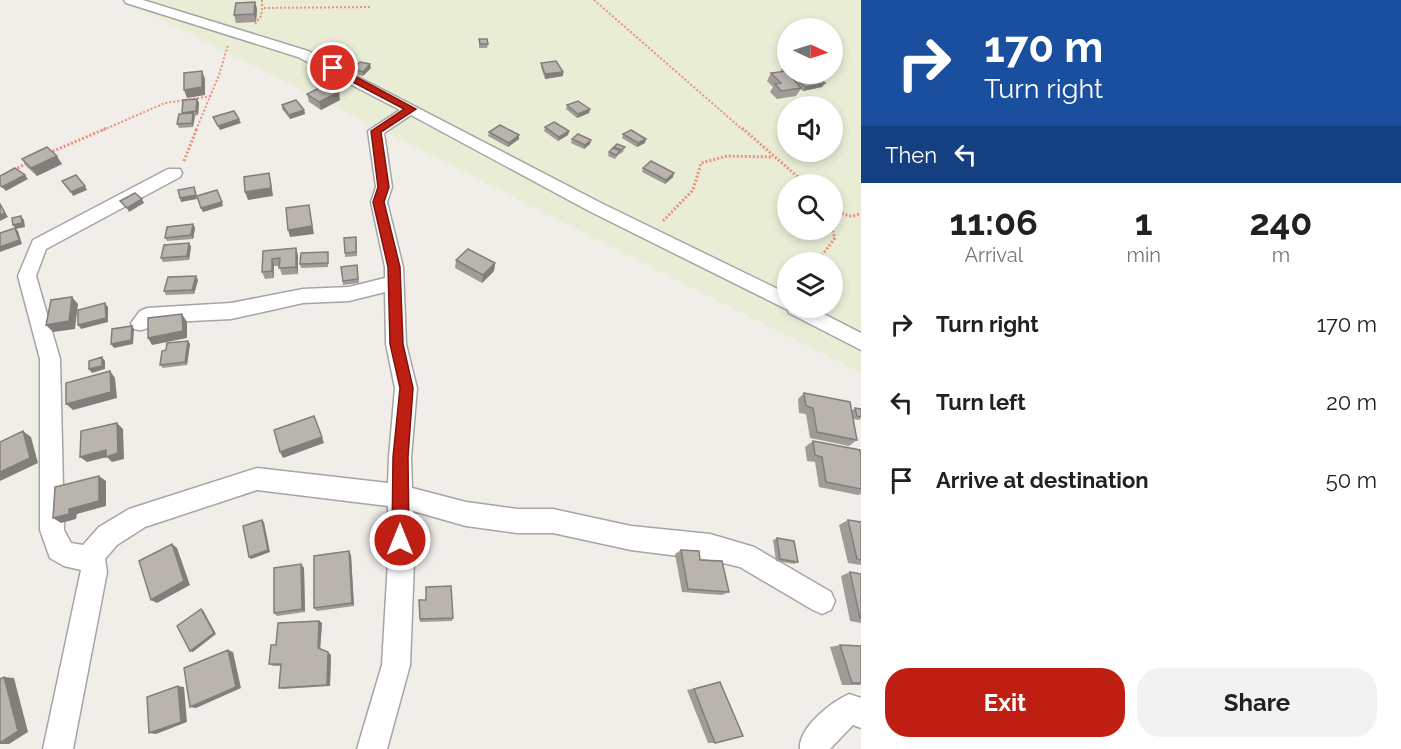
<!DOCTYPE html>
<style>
body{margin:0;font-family:Raleway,sans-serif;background:#f2f2f2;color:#202124;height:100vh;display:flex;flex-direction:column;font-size:22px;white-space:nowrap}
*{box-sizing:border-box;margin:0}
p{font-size:20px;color:#757577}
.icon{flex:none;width:33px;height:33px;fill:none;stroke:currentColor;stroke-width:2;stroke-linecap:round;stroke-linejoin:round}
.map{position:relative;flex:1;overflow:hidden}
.panel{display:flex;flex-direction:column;background:#fff;width:540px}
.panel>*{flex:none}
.banner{background:#1a4fa0;color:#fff;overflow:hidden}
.needle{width:39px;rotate:94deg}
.fabs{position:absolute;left:777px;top:18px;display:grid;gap:12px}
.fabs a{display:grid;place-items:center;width:66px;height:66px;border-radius:50%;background:#fff;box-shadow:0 3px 9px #0003;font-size:30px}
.pin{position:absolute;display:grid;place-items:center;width:51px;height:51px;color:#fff;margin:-26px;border:3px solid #fff;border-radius:50%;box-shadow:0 2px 6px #0007}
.me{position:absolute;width:66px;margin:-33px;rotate:0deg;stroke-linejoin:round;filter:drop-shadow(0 0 4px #0008)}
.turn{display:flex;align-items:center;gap:21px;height:126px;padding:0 24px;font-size:27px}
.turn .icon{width:78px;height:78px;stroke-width:2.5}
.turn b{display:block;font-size:42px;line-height:51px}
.then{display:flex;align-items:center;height:57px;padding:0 24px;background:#0003;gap:12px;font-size:22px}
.eta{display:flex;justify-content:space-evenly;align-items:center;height:102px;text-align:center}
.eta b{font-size:36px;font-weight:700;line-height:42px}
.button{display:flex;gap:12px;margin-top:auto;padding:12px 24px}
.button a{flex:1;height:69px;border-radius:24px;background:#bf1f13;color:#fff;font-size:24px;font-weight:700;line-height:69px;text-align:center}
.button a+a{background:#f2f2f2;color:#202124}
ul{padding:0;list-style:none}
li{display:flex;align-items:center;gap:18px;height:78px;padding:0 24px}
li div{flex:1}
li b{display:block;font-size:22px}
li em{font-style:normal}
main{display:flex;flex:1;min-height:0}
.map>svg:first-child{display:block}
</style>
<main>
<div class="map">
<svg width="861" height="749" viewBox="0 0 861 749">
<rect width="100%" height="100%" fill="#f1eee9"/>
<path fill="#eaedd6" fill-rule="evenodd" d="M123,0H861V373ZM788,28H832V74H788ZM788,106H832V152H788ZM788,184H832V230H788ZM788,262H832V308H788Z"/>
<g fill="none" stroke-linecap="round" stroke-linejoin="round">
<defs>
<path id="minor" d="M124,0H143L308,51L601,203L788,294V308H812L861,333V350L789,313L788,310L589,211L411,115L384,133L392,187L387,202L403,267L406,344L417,388L411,457L412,488L466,502L517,509H553L631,526L710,534L754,547L831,592L835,601L831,610L822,614L813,610L740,567L710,560L631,550L553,533H517L466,526L413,511L414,561L410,665L387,749H357L382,665L388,561V506L257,490L145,527L117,545L105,559L107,572L73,749H43L81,570L64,566L50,558L40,530V359L18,276L33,240L168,169H180L182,173L180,177L46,249L36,276L60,359L64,530L71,543L83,545L99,527L129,509L257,468L388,483L389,457L395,388L386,344L385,292L349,301L303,303L231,319L152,323C147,330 142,331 134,329L131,323L140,311L147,308L231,303L303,289L349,287L385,278V267L371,202L376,187L368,131L400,110L298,57L126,3Z
M849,694L861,698V728L853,725L830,749H800C798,728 831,702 849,694Z"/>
</defs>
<use href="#minor" stroke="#a5a5a5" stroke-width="3"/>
<path stroke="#ed907d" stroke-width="2" stroke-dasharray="2 2" stroke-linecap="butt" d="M262,0V8
M594,0L743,130
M255,24L261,16L262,8L372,7
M103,130L165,103L212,96
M196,130L219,75L228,45"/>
<path stroke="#ed907d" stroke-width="3" stroke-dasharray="2 2" stroke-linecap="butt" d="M742,128L806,184
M49,153L107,128
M184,161L197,128
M14,170L29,162
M832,206C842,213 849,220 861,213
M663,221L693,190L701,163L727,156L773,157
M817,262L835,238L832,229"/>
<use href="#minor" fill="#fff" fill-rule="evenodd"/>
</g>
<path fill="#a09b96" d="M255,2L257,9L256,22L236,23L234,15Z
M479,39L488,44L487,48H479Z
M541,63L563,76L545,79L541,67Z
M783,66L788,74H798L796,77H792L796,82L797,80L825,83L822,87L803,91L801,89L796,96L777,99L770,92L773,87L767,81L771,73L781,72V70Z
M371,68L363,76L353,73L352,69Z
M307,94L340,100L321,110L309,102Z
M197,99L199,103L198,115L194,116L193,127L179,128L177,124L182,114V113Z
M282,105L304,110L305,114L290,119L282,109Z
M567,105L590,109L589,113L577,118L566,109Z
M545,127L569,131L568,135L558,141L544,131Z
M489,132L519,139L508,147L488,136Z
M623,134L645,143L637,147L622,138Z
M572,139L591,140L590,144L584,149L571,143Z
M614,147L624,151L620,154H619L615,159L608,156L609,152L614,148Z
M22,159L62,164L37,176L27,167Z
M643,168L673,177L665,184L642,172Z
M195,228L193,239L167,241L165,238Z
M357,241V256L345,257V253Z
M189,243L191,247L189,260L163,262L161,258Z
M263,251L298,255V274L282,275L279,266H274V278L265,279L262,272Z
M328,252V267L301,268L300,264Z
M456,260L495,263L494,271L482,283L455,268Z
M357,265L359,283L343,285L341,267Z
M198,280L194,294L166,295L164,291Z
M188,341L190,344L187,365L163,368L160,365L166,350Z
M804,393L851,411L855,408L861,409V418L859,420L853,419L857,440L849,446L810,438L806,414L799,413L798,399Z
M813,441L861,458V494L858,495L819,487L815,462L807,461L805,447Z
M848,520L861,522V565L848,563L839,525Z
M777,538L798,562L794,564L776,561L773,540Z
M681,550L729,592L722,595L682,592L675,554Z
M351,555L354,606L317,611L314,608Z
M301,564L304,568L305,612L277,616L274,613Z
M850,572L861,574V623L850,621L841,576Z
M419,600L453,618L452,621L420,622Z
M319,621L322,623L320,649L328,652L331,655L330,686L283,689L279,688L281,666H273L269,664Z
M840,645L861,646V685H842L830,647Z
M720,682L715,743H708L687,690Z"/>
<path fill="#827e7a" d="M255,2L257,9L256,22L254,14Z
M370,64L371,68L363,76V72Z
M202,71L205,79V95L187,98L184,90Z
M563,72V76L545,79V74Z
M825,83L822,87L803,91L806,87Z
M339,92L340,100L321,110L319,102Z
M197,99L199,103L198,115L196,111Z
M590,109L589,113L577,118L578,114Z
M304,110L305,114L290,119L289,115Z
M193,113L195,117L193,127L192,123Z
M239,119L241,123L220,130L218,126Z
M569,131L568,135L558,141L559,137Z
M519,135V139L508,147L509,143Z
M646,139L645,143L637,147L638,143Z
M591,140L590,144L584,149L585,145Z
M57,156L62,164L37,176L31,168Z
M269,173L271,181L273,196L248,200L245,192Z
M674,173L673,177L665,184L666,180Z
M25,175L28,179L6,191L2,187Z
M85,186L87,190L73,196L71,192Z
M194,187L197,199L181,202L180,198Z
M142,199L144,203L129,212L127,208Z
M222,202L223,206L203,212L201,208Z
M0,204L8,217L0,221Z
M309,205L314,234L290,237L288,230Z
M21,216L24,220L25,227L16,229L13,225Z
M193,224L195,228L193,239L191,235Z
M15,228L18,231L22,244L0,252V247Z
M189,243L191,247L189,260L187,256Z
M296,248L298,255V274L296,267Z
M272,259L274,266V278L272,271Z
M495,263L494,271L482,283L483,275Z
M196,276L198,280L194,294L192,290Z
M72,297L78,304L75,329L53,332L46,325Z
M105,303L108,307V322L81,329L78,325Z
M182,314L187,322V338L152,345L148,338Z
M132,326L134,329L133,344L114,348L111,344Z
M188,341L190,344L187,365L185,362Z
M102,357L105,361V369L92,373L89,369Z
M110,371L115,378L117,398L73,410L66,404Z
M117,423L123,429L124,459L112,462L107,457L87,462L80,457Z
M23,431L31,437L38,463L0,481V472Z
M322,437L324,443L283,458L280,452Z
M99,476L106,481V506L77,514L76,519L61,523L53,518L69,509Z
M262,520L264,522L270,552L251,559L249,557Z
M172,544L177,548L190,585L157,603L151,600Z
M349,551L351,555L354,606L352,603Z
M301,564L304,568L305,612L302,609Z
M201,609L203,610L216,634L193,652L190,651Z
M319,621L322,623L320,651L318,648Z
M228,650L233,652L241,688L196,708L190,707Z
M328,652L331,655L330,686L327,685Z
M4,677L14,678L28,732L9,744H0Z
M178,686L184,687L187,722L156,734L149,733Z"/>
<path fill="#bab4ae" stroke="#827e7a" stroke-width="1.5" d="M255,2L254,14L234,15L236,3Z
M479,39H487L488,44H480Z
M556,61L563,72L545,74L541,63Z
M360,62L370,64L363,72L352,69Z
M783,66L788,67V71H785Z
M202,71V87L184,90V73Z
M787,71L788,74H789L801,88L781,91L775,84L781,83L771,73Z
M816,76L825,83L806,87L797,80Z
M327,84L339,92L319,102L307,94Z
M197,99L196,111L182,113L183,100Z
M296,100L304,110L289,115L282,105Z
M578,101L590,109L578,114L567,105Z
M234,111L239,119L218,126L213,117Z
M193,113L192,123L177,124L179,114Z
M554,122L569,131L559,137L545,127Z
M500,125L519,135L509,143L489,132Z
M631,130L646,139L638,143L623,134Z
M578,134L591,140L585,145L572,139Z
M617,144L625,147L622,150L614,147Z
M47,147L57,156L31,168L22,159Z
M613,148L620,151L616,155L609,152Z
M651,161L674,173L666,180L643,168Z
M15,168L25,175L2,187L0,185V176Z
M269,173L271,188L245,192L244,177Z
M76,175L85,186L71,192L62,181Z
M194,187L196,195L180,198L178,190Z
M217,190L222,202L201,208L197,196Z
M135,193L142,199L127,208L120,201Z
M0,204L5,213L0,215Z
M309,205L312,226L288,230L286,208Z
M21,216L22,223L13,225L12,218Z
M193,224L191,235L165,238L167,227Z
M15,228L19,240L0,247V233Z
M356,237V252L345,253L344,238Z
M189,243L187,256L161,258L164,245Z
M296,248V267L279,268L280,258L272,259V271L262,272L263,251Z
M468,249L495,263L483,275L456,260Z
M328,252V263L300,264L301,253Z
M357,265L358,279L343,281L341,267Z
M196,276L192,290L164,291L168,277Z
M72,297L69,321L46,325L51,300Z
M105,303L106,318L78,325V310Z
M182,314L183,331L148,338V318Z
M132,326L131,340L111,344L112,329Z
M188,341L185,362L160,365L162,351L166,350L167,343Z
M102,357V366L89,369V361Z
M110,371L111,392L66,404V383Z
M804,393L850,402L857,440L817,432L813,408L806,406Z
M855,408L861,409V417L857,416Z
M314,416L322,437L280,452L274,430Z
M117,423L118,453L106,457V450L80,457L81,431Z
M23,431L30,458L0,472V442Z
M813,441L860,450L861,458V489L826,482L822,457L815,455Z
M99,476V501L69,509V514L53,518L55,487Z
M262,520L268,550L249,557L243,526Z
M848,520L861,522V560L857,559Z
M777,538L794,541L798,562L780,559Z
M172,544L184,581L151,600L139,561Z
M681,550L699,551L700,560L722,561L729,592L688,589Z
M349,551L352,603L314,608V556Z
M301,564L302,609L274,613V568Z
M850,572L861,574V618H860Z
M451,586L453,618L420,619L419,600H426V587Z
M201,609L214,633L190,651L177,626Z
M319,621L318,648L328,652L327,685L279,688L281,664H269L271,645H276L278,623Z
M840,645L861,646V683H852Z
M228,650L236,687L190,707L184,668Z
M4,677L18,731L0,743V679Z
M720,682L743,736L715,743L694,689Z
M178,686L181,722L149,733L147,697Z"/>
<path fill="#bf1f13" stroke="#7c140c" stroke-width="1.5" d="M330,66H336L416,109L381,132L389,187L384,202L400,267L403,344L413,388L408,457L409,540L406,545L400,548L395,545L392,540L393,457L400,388L390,344L388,267L373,202L378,187L371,131L404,109L330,70Z"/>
</svg>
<div class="fabs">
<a><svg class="needle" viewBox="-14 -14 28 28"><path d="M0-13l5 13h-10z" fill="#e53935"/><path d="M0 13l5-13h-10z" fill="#757577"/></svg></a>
<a><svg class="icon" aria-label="sound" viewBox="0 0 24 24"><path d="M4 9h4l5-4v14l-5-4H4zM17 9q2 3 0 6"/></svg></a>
<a><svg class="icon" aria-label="search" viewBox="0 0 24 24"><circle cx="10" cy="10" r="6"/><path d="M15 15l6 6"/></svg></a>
<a><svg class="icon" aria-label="layers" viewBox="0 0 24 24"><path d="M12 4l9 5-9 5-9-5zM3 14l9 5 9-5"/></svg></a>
</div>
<div class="pin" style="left:333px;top:68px;background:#d93025"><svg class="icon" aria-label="arrive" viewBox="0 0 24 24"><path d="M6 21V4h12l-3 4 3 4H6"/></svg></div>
<svg class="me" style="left:400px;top:540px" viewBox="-20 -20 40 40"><circle r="17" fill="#bf1f13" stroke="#fff" stroke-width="3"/><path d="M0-11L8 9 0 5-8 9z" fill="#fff"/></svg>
</div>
<section class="panel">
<div class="banner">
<div class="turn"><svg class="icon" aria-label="right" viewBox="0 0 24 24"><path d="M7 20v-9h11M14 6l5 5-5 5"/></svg><div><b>170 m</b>Turn right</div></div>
<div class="then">Then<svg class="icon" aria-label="left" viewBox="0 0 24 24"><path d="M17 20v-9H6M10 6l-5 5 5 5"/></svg></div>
</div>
<div class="eta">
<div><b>11:06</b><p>Arrival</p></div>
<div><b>1</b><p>min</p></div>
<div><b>240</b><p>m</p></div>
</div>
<ul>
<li><svg class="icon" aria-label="right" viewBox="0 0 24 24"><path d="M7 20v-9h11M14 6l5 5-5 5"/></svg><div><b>Turn right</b></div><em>170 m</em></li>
<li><svg class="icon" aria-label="left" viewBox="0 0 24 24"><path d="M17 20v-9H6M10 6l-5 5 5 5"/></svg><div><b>Turn left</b></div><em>20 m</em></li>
<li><svg class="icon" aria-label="arrive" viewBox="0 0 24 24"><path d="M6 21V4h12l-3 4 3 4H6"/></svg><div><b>Arrive at destination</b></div><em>50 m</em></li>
</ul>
<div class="button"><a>Exit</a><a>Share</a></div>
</section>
</main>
